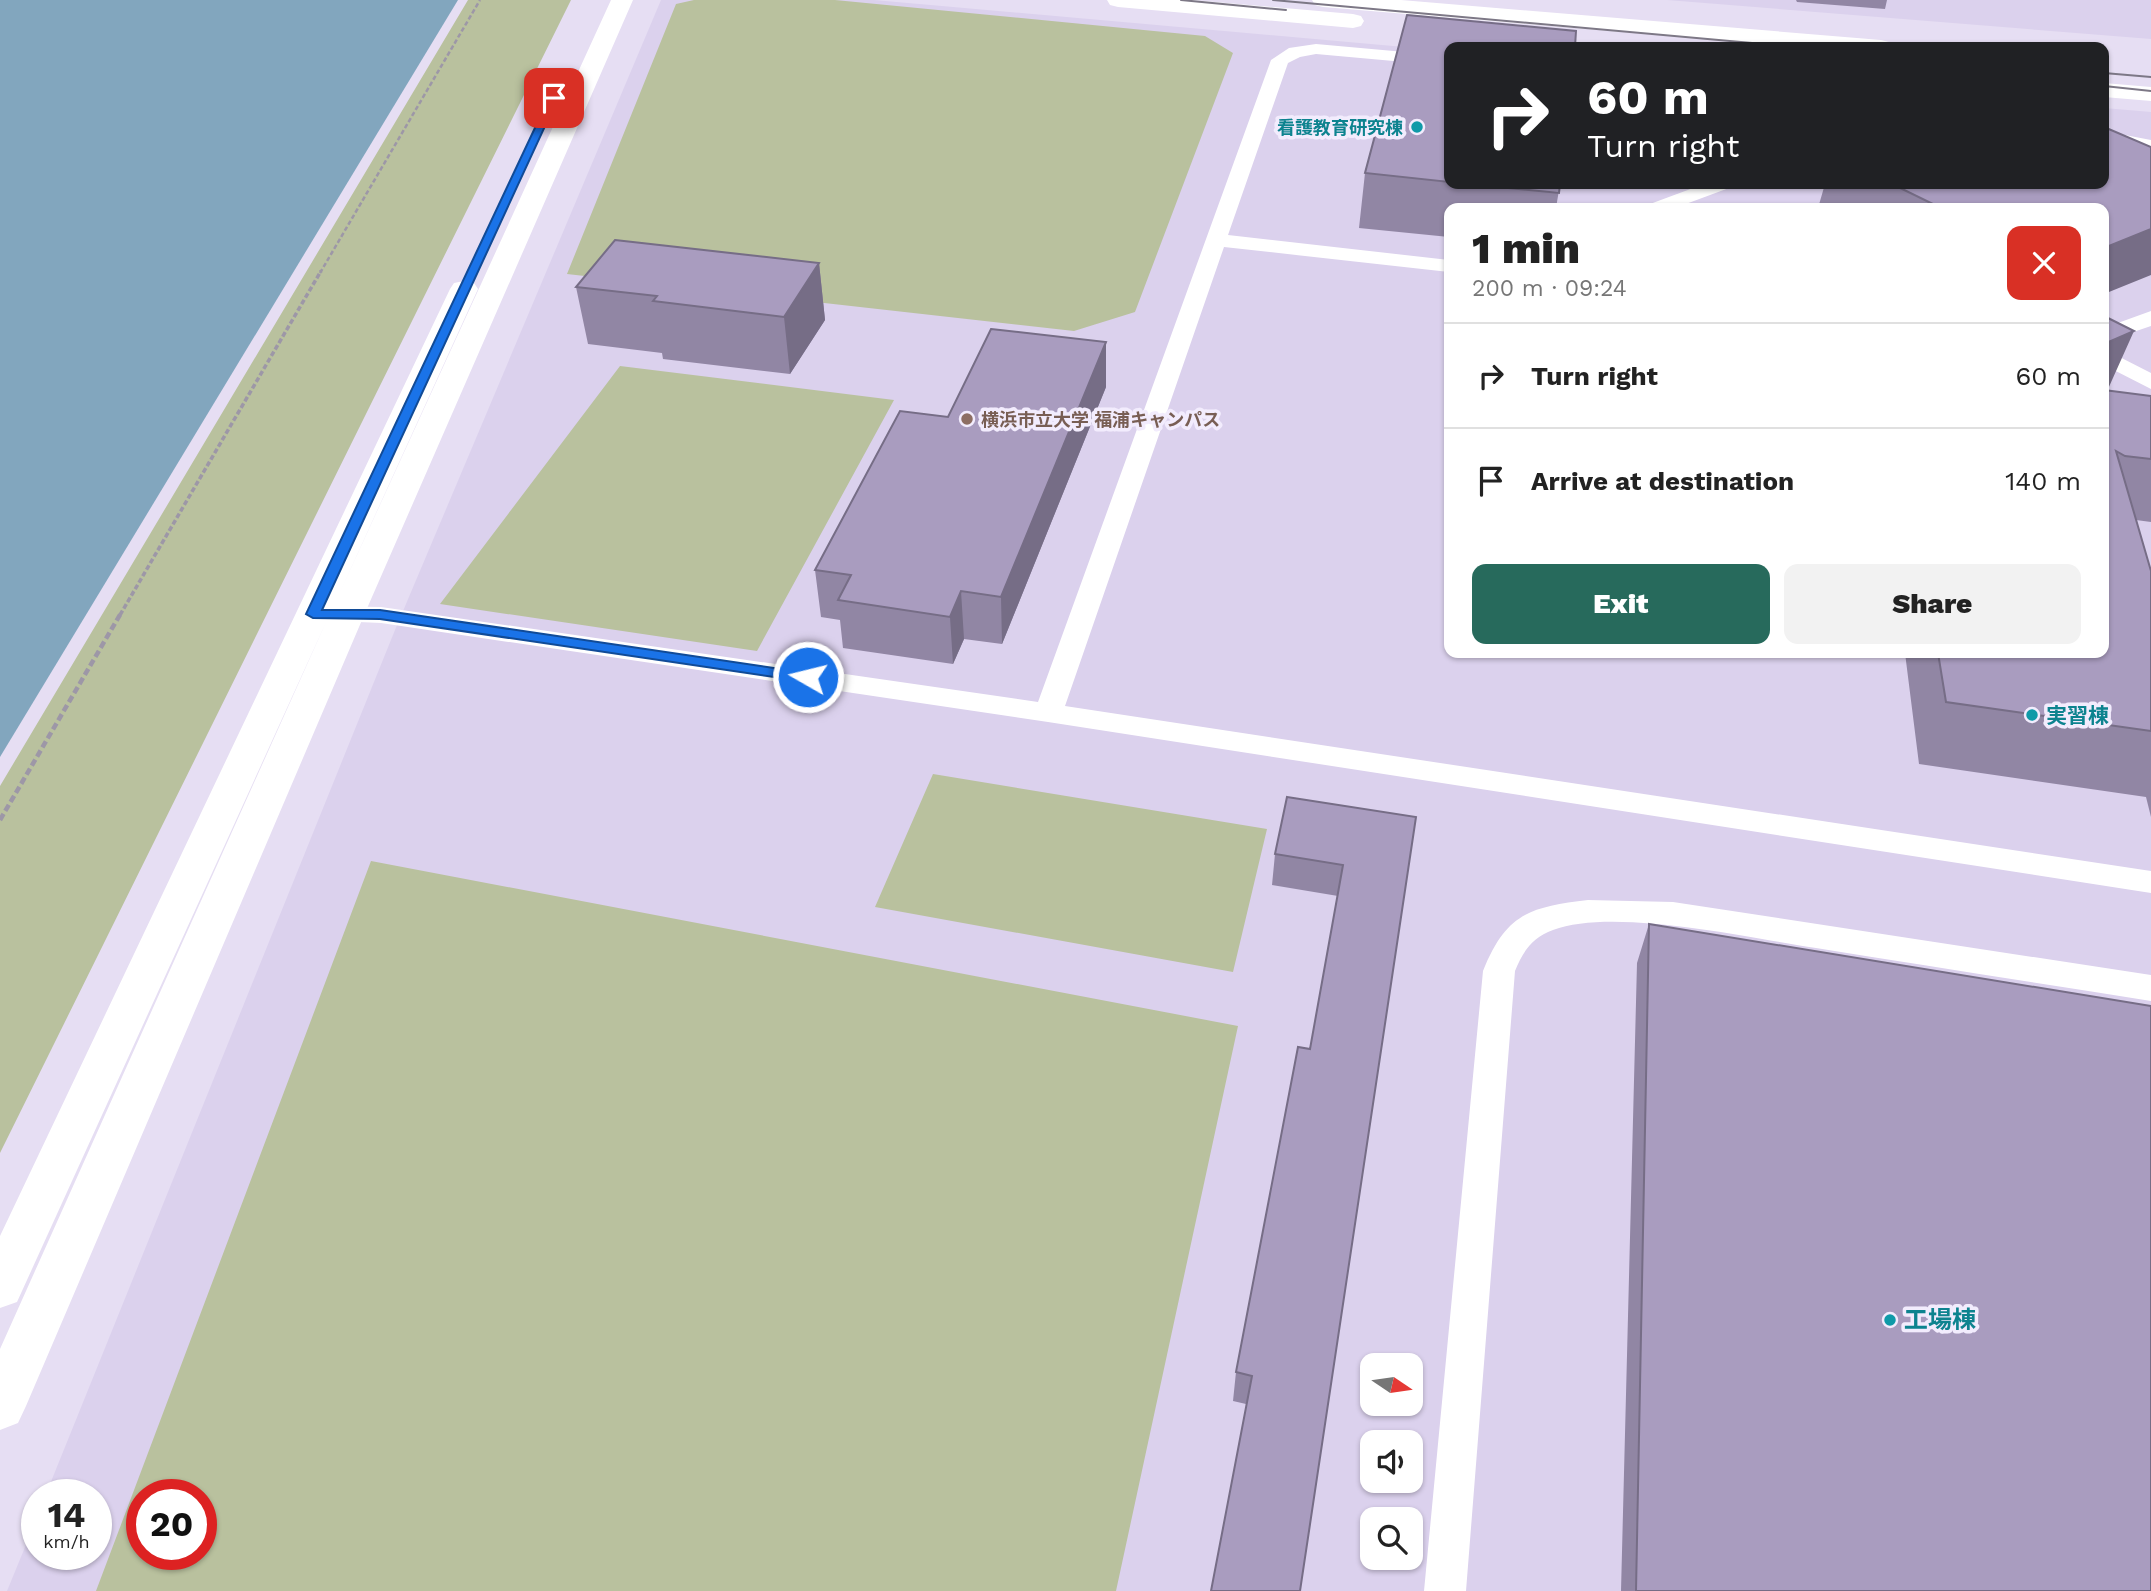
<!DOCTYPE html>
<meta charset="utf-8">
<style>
body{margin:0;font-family:"Work Sans","Noto Sans JP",sans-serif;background:#f2f2f2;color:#222;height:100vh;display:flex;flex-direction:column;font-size:26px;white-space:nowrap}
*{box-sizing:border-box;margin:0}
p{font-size:23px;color:#767676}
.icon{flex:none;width:38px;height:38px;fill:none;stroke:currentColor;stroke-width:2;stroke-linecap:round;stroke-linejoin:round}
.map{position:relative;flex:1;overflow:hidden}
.side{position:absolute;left:1444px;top:203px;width:665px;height:455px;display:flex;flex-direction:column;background:#fff;border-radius:14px;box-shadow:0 2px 5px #0004}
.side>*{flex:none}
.hud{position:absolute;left:1444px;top:42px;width:665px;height:147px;border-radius:14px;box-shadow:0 2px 5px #0004;background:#202124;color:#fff;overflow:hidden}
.needle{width:46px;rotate:103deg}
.fabs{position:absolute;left:1360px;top:1353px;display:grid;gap:14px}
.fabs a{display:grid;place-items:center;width:63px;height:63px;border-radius:14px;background:#fff;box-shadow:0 2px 5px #0004;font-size:35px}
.speed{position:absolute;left:21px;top:1479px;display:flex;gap:14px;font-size:35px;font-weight:700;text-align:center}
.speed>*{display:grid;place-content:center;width:91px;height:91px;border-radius:50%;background:#fff;box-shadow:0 2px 5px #0004;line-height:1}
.speed small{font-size:18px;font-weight:400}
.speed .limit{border:10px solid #d22;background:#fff;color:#111}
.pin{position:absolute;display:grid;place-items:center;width:60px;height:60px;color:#fff;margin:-30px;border-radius:14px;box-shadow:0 4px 10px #0006}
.me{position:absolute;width:77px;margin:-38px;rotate:278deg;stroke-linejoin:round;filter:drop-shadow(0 0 5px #0008)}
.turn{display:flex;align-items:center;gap:24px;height:147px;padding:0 28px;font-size:32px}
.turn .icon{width:91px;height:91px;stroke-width:2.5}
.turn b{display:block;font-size:49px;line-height:60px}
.round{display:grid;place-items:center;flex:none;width:74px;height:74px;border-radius:14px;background:#f2f2f2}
.summary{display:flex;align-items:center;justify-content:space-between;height:119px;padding:0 28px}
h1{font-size:42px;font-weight:800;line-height:52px}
.cta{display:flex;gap:14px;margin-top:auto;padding:14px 28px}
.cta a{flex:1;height:80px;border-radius:14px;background:#276a5c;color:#fff;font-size:28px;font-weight:800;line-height:80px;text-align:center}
.cta a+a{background:#f2f2f2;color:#222}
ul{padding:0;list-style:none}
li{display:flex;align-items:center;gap:21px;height:105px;padding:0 28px;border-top:2px solid #e0e0e0}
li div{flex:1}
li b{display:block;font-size:26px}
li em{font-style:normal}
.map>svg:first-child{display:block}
</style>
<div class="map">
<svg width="2151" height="1591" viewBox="0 0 2151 1591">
<rect width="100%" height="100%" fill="#e6def3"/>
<path fill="#dbd1ed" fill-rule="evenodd" d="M661,0H874L1449,51V184H2104V108L2151,112V1591H7L37,1518V1554H96V1494H46L395,630ZM1449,208H2104V653H1449ZM1372,1365H1410V1404H1372ZM1372,1442H1410V1480H1372ZM142,1494H201V1554H142ZM1372,1519H1410V1558H1372Z
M1667,0H2151V39Z"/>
<path fill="#b9c19e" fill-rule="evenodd" d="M468,0H571L0,1153V786Z
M694,0H835L1205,36L1233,53L1135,312L1074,331L567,274L676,4Z
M620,366L894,400L757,651L440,604Z
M933,774L1267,829L1233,972L875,907Z
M371,861L1238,1026L1116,1591H96ZM201,1494V1554H142V1494Z"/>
<path fill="#82a6be" d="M0,0H458L0,757Z"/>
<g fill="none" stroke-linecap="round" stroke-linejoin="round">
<path stroke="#9d97a7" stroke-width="2.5" stroke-dasharray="4.5 2.5" stroke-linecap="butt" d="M320,273L480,0"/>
<path stroke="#9d97a7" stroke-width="3.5" stroke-dasharray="5 2.5" stroke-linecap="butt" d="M120,615L321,271"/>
<path stroke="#9d97a7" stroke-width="4.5" stroke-dasharray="7 3.5" stroke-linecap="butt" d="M0,820L121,613"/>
<path fill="#fff" fill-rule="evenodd" d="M1316,44L1449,56V66L1316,54L1300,57L1288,63L1228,235L1449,260V272L1224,247L1065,706L2151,871V893L1048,722L381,623L314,620L310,614L314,608L323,606L381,607L1038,702L1271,60L1289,48Z
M2104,131L2151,140V152L2104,143Z
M1704,184H1732L1729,188L1675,208H1647L1650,204Z
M2151,311V326L2104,342V328Z
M2104,349L2151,373V389L2104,365Z
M1588,900L1673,902L2151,975V1001C2039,983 1927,966 1816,948C1750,938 1613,907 1553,930C1532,938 1523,951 1515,971L1466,1591H1424L1483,971C1506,914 1529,907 1588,900Z"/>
<path fill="#fff" fill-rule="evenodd" d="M611,0H633L365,613L26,1406L18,1423L0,1430V1349L327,620L17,1302L0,1308V1236L450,289L454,283L464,281L474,283L478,289L336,601Z
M1107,0H1192L1353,14L1361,16L1364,21L1361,26L1353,28L1118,7L1110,5Z
M1312,0H1401L1881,40L1889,42L1892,47H1803L1323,7L1315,5Z
M2104,83L2151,87V101L2104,97Z"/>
<path stroke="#7d7886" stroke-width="2" d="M1181,0L1286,10
M1273,0L1797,47
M2104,73L2151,77
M2104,86L2151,91"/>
</g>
<path fill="#9186a4" d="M1796,0H1887L1885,9L1797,2Z
M1449,47V184H1560L1556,208H1449V237L1359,228L1365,173Z
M1825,184H2104V208H1818Z
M819,263L825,320L790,374L663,359L662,353L588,344L576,287Z
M2104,316L2108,389L2105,390L2151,396V522L2136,520L2151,571V817L2146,797L1919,764L1905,653H2104Z
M1106,342V387L1002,644L964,639L953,664L843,648L840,620L821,617L815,570L948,417Z
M1416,817L1246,1404L1233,1401L1236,1372L1310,1049L1338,896L1272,885L1275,854Z
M1649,924L2151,1591H1621L1637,963Z"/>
<path fill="#766d86" d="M2151,229V275L2104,294V248Z
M819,263L825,320L790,374L784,317Z
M2134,331L2108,389L2104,391V344Z
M1106,342V387L1002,644L1001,597Z
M961,591L964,639L953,664L950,617Z"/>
<path fill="#a99cbf" stroke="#766d86" stroke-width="2" d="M1407,15L1576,31L1575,47H1449V182L1365,173Z
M2104,127L2151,147V229L2104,248V208H1941L1892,184H2104Z
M1468,184H1560L1559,193Z
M615,240L819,263L784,317L653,301L657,296L576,287Z
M2104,316L2134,331L2104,344Z
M991,329L1106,342L1001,597L961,591L950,617L838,600L851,575L815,570L900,411L948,417Z
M2104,390L2151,396V459L2125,456L2116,451L2151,571V731L1946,702L1938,653H2104Z
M1287,797L1416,817L1300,1591H1211L1252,1376L1236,1372L1298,1047L1310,1049L1343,865L1275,854Z
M1649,924L2151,1006V1591H1636Z"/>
<path fill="#1a73e8" stroke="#114b97" stroke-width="2" d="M550,96L558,98L322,610H380L808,673L813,674L815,677L813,681L808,682L380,619L313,618L306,614Z"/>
<g fill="#0f9aa8" stroke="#f2ecfd" stroke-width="2.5">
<circle cx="1417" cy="127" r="7"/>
<circle cx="2032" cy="715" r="7"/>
<circle cx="1890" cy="1320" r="7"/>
</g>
<circle fill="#8d6e63" stroke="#f2ecfd" stroke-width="2.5" cx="967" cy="419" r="7"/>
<g text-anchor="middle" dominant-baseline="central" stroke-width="7" stroke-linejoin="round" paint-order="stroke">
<g font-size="18" font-weight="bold" fill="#0d838f" stroke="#f2ecfd" text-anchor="end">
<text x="1403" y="127">看護教育研究棟</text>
</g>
<g font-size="18" font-weight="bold" fill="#785e54" stroke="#f2ecfd" text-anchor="start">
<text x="981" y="419">横浜市立大学 福浦キャンパス</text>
</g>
<g font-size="21" font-weight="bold" fill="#0d838f" stroke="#f2ecfd" text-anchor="start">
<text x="2046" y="715">実習棟</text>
</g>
<g font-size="24" font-weight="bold" fill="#0d838f" stroke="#f2ecfd" text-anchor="start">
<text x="1904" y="1320">工場棟</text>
</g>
</g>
</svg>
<div class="fabs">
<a><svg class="needle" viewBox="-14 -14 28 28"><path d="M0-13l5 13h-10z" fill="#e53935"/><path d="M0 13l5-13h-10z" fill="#767676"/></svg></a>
<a><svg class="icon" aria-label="sound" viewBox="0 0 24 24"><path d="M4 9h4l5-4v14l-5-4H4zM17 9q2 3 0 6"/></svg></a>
<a><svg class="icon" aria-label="search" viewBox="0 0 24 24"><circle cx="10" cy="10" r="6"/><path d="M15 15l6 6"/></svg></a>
</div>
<div class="speed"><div>14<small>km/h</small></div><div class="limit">20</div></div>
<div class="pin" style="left:554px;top:98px;background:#d93025"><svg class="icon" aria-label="arrive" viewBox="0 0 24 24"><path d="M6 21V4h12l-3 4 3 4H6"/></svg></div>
<svg class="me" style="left:808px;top:677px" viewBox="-20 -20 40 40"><circle r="17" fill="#1a73e8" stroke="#fff" stroke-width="3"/><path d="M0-11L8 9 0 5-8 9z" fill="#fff"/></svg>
<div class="hud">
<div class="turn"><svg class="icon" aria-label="right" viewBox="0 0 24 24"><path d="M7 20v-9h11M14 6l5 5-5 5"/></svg><div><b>60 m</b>Turn right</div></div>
</div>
<section class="side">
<div class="summary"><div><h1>1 min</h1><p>200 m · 09:24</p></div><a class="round" style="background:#d93025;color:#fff"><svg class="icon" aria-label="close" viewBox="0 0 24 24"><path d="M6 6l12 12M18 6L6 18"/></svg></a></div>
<ul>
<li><svg class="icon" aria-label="right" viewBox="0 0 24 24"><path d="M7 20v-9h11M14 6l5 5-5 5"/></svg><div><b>Turn right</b></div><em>60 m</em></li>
<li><svg class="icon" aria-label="arrive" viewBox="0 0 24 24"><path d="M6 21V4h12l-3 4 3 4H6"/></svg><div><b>Arrive at destination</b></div><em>140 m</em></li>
</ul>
<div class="cta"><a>Exit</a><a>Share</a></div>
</section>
</div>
